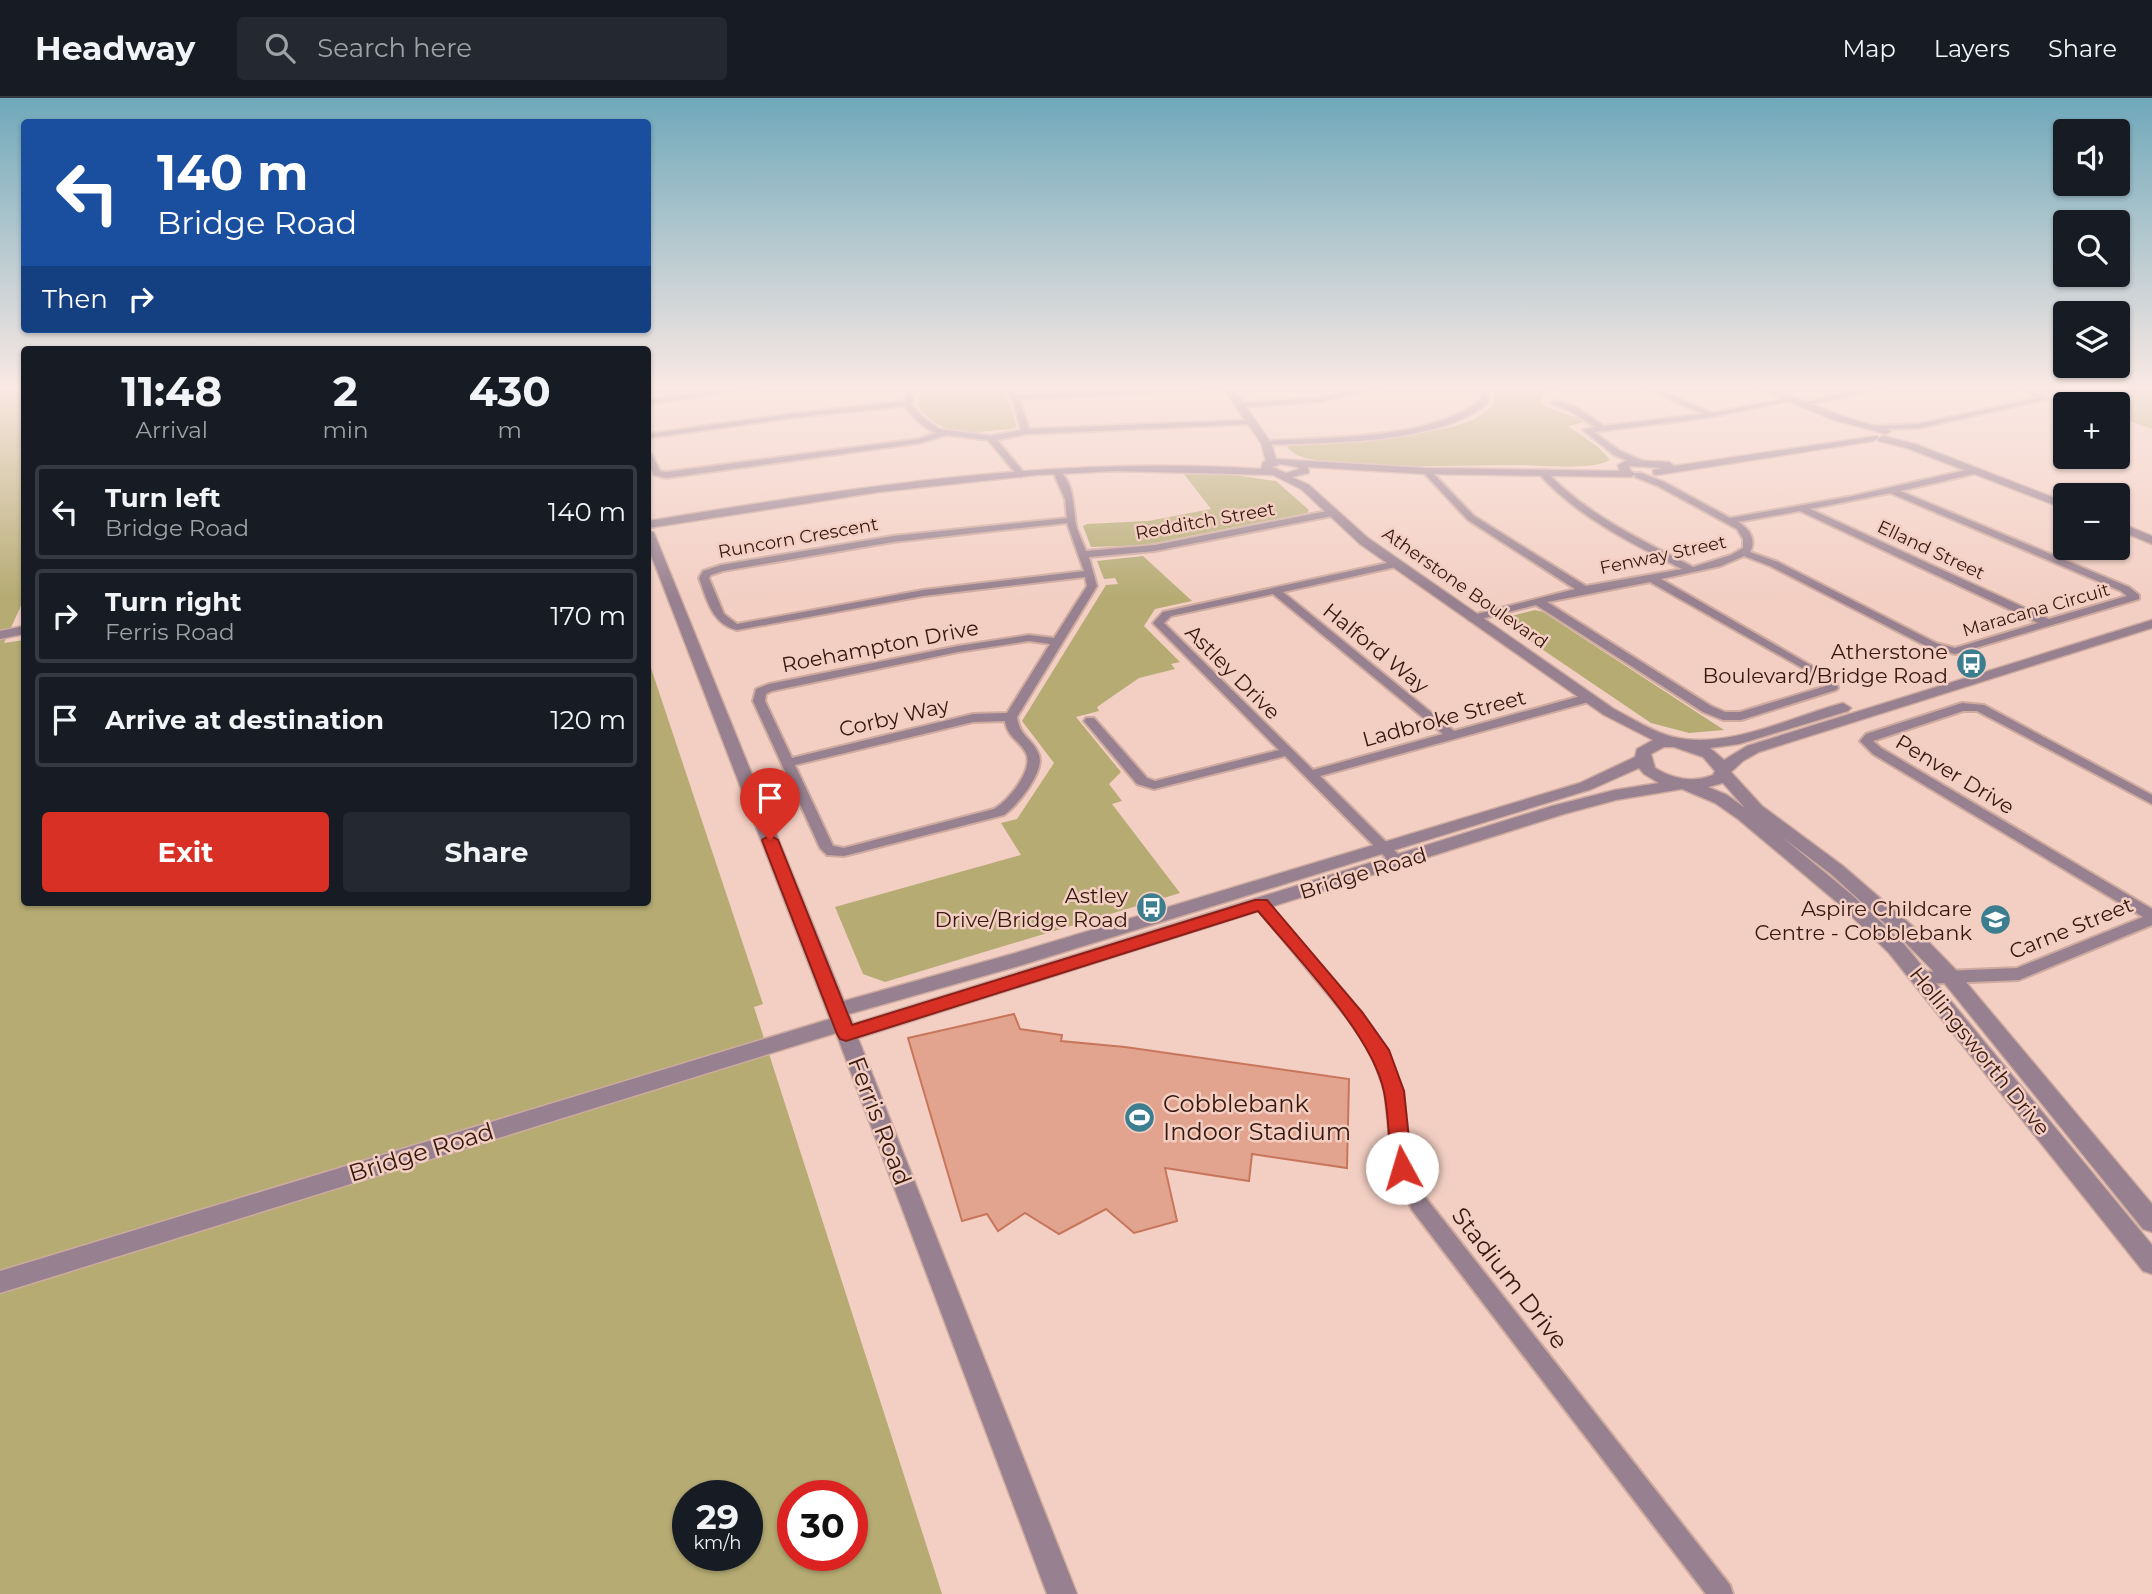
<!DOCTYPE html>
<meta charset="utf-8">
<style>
body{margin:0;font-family:Montserrat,sans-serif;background:#242831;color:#f1f3f6;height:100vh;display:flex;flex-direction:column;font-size:26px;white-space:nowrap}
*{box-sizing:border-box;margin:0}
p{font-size:23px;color:#9ea1a6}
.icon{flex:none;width:38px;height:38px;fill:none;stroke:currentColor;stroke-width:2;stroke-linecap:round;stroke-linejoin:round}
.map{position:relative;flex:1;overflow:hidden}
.panel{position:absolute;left:21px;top:248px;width:630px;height:560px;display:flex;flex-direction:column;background:#171b24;border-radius:7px;box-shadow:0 2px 5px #0004}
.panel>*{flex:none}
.hud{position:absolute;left:21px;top:21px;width:630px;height:214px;border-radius:7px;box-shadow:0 2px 5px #0004;background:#1a4fa0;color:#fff;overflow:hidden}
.buttons{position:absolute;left:2053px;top:21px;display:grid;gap:14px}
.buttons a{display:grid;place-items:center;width:77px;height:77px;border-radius:7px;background:#171b24;box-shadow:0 2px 5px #0004;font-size:35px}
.speed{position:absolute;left:672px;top:1382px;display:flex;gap:14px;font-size:35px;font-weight:700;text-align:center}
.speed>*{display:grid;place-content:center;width:91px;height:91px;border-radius:50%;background:#171b24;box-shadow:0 2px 5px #0004;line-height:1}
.speed small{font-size:18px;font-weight:400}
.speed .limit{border:10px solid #d22;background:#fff;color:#111}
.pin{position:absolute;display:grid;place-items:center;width:60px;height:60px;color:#fff;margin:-72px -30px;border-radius:50% 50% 50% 0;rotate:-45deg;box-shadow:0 0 7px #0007}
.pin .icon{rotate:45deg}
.me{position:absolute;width:77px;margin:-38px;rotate:354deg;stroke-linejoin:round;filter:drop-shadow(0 0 5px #0008)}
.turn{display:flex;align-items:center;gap:24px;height:147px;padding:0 21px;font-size:32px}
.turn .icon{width:91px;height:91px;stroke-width:2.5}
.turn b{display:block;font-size:49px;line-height:60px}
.then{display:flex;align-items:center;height:66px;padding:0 21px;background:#0003;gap:14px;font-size:26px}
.eta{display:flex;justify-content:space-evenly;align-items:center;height:119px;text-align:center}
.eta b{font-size:42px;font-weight:700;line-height:49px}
.action{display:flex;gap:14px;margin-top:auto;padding:14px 21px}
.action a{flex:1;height:80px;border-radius:7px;background:#d93025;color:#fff;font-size:28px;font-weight:700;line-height:80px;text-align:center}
.action a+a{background:#242831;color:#f1f3f6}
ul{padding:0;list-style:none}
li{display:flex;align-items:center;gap:21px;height:94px;margin:0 14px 10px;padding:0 7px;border:4px solid #363941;border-radius:7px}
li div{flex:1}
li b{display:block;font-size:26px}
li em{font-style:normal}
header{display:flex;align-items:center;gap:42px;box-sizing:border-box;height:98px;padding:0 35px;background:#171b24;border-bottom:2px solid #363941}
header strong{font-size:33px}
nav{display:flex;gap:38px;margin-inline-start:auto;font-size:24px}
.search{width:490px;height:63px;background:#242831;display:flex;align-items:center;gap:18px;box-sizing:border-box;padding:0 24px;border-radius:7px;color:#9ea1a6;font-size:26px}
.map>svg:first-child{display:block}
</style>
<header>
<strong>Headway</strong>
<div class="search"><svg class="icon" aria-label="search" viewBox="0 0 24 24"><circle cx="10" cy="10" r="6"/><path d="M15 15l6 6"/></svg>Search here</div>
<nav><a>Map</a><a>Layers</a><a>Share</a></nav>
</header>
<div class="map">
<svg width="2152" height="1496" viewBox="0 0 2152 1496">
<rect width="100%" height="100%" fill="#f3cfc3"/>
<path fill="#b5ab73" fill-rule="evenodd" d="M0,290H24V501L4,545L24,542V805H648V561L763,906L754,909L942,1496H0ZM688,1398H747V1458H688ZM793,1398H852V1458H793Z
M920,290H1001L1010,306L1017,329L1011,331C970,334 947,342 918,309Z
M1494,290H1561L1544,293L1541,306C1555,315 1571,315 1585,324L1568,328L1598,349L1610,362C1592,372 1547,368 1525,367C1457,367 1377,372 1310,361C1300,359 1293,356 1287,349C1315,338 1510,347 1494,290Z
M2031,290H2152V331L2118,319V306H2077Z
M1184,376L1233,377L1276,383L1309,412L1307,415L1144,447L1091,449L1083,428L1087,426L1148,423L1211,411Z
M1143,458L1192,503L1155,511L1144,528L1180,564L1171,566L1175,571L1139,580L1097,609L1099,613L1076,619L1121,674L1109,686L1122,703L1112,706L1180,795L885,884L863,876L835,809L1021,757L1001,725L1017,721L1054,665L1022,623L1106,487L1118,486L1115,480L1104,481L1097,463Z
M1535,512L1543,514L1724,632L1689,635L1651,625L1502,524L1503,520Z"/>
<path fill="#e3a48f" stroke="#c7765b" stroke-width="2" d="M1014,916L1020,931L1062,937L1061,943L1125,949L1349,981L1347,1070L1252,1056L1249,1083L1165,1070L1177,1123L1134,1135L1106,1111L1059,1136L1025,1115L998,1133L987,1116L962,1123L908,940Z"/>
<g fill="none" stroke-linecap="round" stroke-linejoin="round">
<defs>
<path id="minor" d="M734,290H757L648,306V302Z
M908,290H916L912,307L921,318L939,331L991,338L1021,332L1014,306L1005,290H1013L1017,297L1157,290H1216L1212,292L1019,301L1029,331L1250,322L1254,324L1250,326L1026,336L997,342L1025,376L1021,379L1018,378L988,342L946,337L920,345L666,380L654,377L648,365V354L652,357L660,373L666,374L919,341L936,335C922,329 914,320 905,308L790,320L648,340V336L790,316L905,303Z
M1363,290H1379L1319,304L1238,309L1234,307L1238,305L1319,300Z
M1481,290H1489L1488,305C1436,347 1331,344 1266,347L1262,345L1266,343C1329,339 1431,342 1481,302Z
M1644,290H1655L1712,315L1790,300L1794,302L1711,319L1594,334L1620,353L1643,363V367L1640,368L1614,357L1583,332L1595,329L1570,313L1551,305L1555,303L1576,309L1604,328L1703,316Z
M1869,290H1886L1801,308L1797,306Z
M2018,290H2029L2049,301L1919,330L1874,332L1870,330L1874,328L1919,326L2037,300Z
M1975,370L1978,371V375L1900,393L2129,489L2139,497V501L1955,556L1928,549L1770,468L1744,458L1721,468L1661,481L1836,582L1838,590L1836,592L1741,622H1723L1703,614L1536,507L1473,523L1469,522V518L1575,491L1468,422L1422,373L1429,371L1474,418L1586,488L1682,471C1630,444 1579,420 1539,376V372H1545C1586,417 1640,441 1693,469L1731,457L1743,450V441L1737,431L1658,388L1635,379V375H1641L1664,384L1730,420L1853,398ZM1890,395L2121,493L2127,498L2049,521L1810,411ZM1800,413L2038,525L1955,550L1936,545L1778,464L1750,454C1757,442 1749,430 1738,424ZM1650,484L1820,580L1825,584L1826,588L1740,614H1725L1711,608L1547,504Z
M1057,371C1076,384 1072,411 1077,431C1080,438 1083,446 1086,453L1155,447L1332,412L1337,415L1332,418L1155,453L1089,459L1097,488L1017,619C1020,640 1033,640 1039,657C1045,674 1017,708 1004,717L844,758L827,757L820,750L753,603L756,591L769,586L958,548L1029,537L1054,540L1087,488L1085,479L923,498L737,532C712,526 707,502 699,480L703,473L721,467L893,438L1067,420L1065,401L1053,374ZM1067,425L1084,473L923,492L737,526L724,516L709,480L711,477L723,473L893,444ZM1029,543L1050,546L1007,615L973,616L792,660L765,603L766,596L772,593L958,554ZM1005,623C1007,639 1020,643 1026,655C1034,672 1008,703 994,711L844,750L833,748L795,667L973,624Z
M1396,463L1401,466L1400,468L1283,494L1454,633L1588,596L1594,600L1592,603L1320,678L1403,761L1405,764L1403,767H1393L1285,658L1154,691L1137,686L1084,623L1086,620H1094L1147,680L1155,683L1279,652L1153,525L1163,514ZM1273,496L1443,636L1313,672L1164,525L1171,518Z
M1962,605L1984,607L2152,697V706L1977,613H1963L1873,643L1881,650L2152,811V827L2019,882L1922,886L1916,884L1914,880L1916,876L1922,874L2017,870L2143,819L1873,656L1860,643L1866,636Z
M1261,801L1266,803L1362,915L1387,952L1403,993L1411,1070L1426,1100L1730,1487L1733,1496H1706L1412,1112L1393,1070L1385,993L1371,954L1350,923L1256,809L1254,806L1256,803Z"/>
<path id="tertiary" d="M1223,290H1233L1271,345L1276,361L1426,370L1619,373L1618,367L1627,362L1669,364L1674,368L1877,338L1878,340L1873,343L1657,377L1653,376V372L1662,370L1629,368L1631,373L1636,376L1631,379L1426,376L1308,369L1309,375L1292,379L1309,387L1368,440L1614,611C1633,621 1653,634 1673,639C1729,652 1790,619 1843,605L1851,610L1848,613L1739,646L1710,650L1724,662L1747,648L2152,522V530L1759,654L1743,663L1731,674L1762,708L1843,768L1917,832L1955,871L2152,1106V1134L2143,1131L1941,881L1903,842L1831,776L1782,739L1852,797L1903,845L2152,1147V1176L2143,1173L1889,855L1838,805L1738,721L1715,705L1682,691L1616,702L1564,716L858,940L1077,1496H1047L836,935L0,1195V1173L830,921L648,449V432L654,435L844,903L1012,856L1580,685L1635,659L1637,651L1653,642L1604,617L1360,446L1301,391L1273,377L1116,373L1037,377L879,394L648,430V423C851,390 1054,357 1261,371L1263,364L1266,363L1261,345ZM1281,366L1297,369L1299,371L1286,375L1272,369ZM1674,649L1703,659L1715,673L1713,677C1694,685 1673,681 1655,670L1651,656L1664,649ZM1639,670L1644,676L1659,685L1615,692L1552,708L853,926L849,916L1022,867L1592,691ZM1723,685L1745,710L1727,697L1708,689Z
M1756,290H1770L1842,318L1891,333L1886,336L1834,322Z
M1883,338L1915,346L2065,404V411L1907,350L1879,343L1878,341Z
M2118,424L2152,438V446L2118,432Z
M24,528V536L0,541V533Z"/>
</defs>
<use href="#minor" stroke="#ceaa9f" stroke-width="4"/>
<use href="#tertiary" stroke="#ceaa9f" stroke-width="3"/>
<use href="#minor" fill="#97808f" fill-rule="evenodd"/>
<use href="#tertiary" fill="#97808f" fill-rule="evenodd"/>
</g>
<linearGradient id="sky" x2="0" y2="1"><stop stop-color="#6fa8ba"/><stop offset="0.58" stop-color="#fae9e4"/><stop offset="1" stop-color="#fae9e4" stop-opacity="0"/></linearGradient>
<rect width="2152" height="500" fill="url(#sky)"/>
<path fill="#d93025" stroke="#8d1f18" stroke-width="2" d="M770,737L778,742L852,927L1255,802H1267L1362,914L1389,952L1404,993L1412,1070L1409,1076L1402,1079L1394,1076L1391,1070C1389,1045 1389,1019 1384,994C1373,937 1296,859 1258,813L846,943L840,941L837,936L762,742Z"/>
<defs>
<symbol id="bus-disc" viewBox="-11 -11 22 22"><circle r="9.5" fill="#3c7d90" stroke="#f3cfc3"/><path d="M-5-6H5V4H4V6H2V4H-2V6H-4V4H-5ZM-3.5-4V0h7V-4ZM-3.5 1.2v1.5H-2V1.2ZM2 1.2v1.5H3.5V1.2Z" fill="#fff"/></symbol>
<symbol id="school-disc" viewBox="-11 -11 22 22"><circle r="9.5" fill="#3c7d90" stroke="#f3cfc3"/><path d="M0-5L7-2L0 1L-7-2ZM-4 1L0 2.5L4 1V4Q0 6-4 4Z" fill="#fff"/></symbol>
<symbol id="stadium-disc" viewBox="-11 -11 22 22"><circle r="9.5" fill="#3c7d90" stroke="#f3cfc3"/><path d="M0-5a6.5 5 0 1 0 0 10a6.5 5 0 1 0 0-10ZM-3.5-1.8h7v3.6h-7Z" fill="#fff"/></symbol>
</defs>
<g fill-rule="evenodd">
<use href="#bus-disc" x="1954" y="548" width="35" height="35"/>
<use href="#bus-disc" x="1134" y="792" width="35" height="35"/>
<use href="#school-disc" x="1978" y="804" width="35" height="35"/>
<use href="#stadium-disc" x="1122" y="1002" width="35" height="35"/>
</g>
<g text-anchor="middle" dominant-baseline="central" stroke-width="5" stroke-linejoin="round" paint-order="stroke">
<g font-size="18" fill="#38180d" stroke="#f3cfc3">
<text transform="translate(1205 423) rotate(-10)">Redditch Street</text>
<text transform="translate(798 440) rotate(-10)">Runcorn Crescent</text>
<text transform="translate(1931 452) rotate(25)">Elland Street</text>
<text transform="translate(1663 457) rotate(-12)">Fenway Street</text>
<text transform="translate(1465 490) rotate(35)">Atherstone Boulevard</text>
<text transform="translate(2036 512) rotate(-16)">Maracana Circuit</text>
</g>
<g font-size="21" fill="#38180d" stroke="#f3cfc3">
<text transform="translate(880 548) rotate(-11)">Roehampton Drive</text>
<text transform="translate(1376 550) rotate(39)">Halford Way</text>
<text transform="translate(1233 574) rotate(45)">Astley Drive</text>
<text transform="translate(894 619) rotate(-13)">Corby Way</text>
<text transform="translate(1444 620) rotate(-15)">Ladbroke Street</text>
<text transform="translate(1955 676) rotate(31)">Penver Drive</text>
<text transform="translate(1363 775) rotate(-17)">Bridge Road</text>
<text transform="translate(2071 830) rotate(-22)">Carne Street</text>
<text transform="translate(1980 953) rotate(51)">Hollingsworth Drive</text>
</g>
<g font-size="21" fill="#38180d" stroke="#f3cfc3" text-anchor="end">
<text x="1948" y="553">Atherstone<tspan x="1948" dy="24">Boulevard/Bridge Road</tspan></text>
<text x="1128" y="797">Astley<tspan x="1128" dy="24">Drive/Bridge Road</tspan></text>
<text x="1972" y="810">Aspire Childcare<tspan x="1972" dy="24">Centre - Cobblebank</tspan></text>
</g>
<g font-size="24" fill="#38180d" stroke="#f3cfc3" text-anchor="start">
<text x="1163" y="1005">Cobblebank<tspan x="1163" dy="28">Indoor Stadium</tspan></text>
</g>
<g font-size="24" fill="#38180d" stroke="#f3cfc3">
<text transform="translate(880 1023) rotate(69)">Ferris Road</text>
<text transform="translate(421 1054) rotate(-17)">Bridge Road</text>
<text transform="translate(1510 1180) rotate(52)">Stadium Drive</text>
</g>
</g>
</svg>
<div class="buttons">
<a><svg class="icon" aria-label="sound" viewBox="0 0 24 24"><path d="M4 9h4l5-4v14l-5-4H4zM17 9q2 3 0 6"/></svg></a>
<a><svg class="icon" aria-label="search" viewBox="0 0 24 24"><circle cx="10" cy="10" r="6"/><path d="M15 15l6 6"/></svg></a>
<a><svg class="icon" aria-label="layers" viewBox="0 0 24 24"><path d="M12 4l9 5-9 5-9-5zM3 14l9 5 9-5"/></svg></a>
<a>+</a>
<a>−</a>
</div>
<div class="speed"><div>29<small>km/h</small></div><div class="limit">30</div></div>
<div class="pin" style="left:770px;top:742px;background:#d93025"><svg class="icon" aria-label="arrive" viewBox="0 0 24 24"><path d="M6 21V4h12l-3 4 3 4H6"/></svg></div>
<svg class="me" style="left:1402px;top:1070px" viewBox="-20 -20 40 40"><circle r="19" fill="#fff"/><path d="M0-13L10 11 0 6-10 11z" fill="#d93025"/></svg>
<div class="hud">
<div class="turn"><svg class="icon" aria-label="left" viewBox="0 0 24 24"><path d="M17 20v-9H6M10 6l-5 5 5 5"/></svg><div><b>140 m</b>Bridge Road</div></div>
<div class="then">Then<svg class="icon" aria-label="right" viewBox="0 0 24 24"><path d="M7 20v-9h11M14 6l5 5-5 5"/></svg></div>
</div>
<section class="panel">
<div class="eta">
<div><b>11:48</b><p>Arrival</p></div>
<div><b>2</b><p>min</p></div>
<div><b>430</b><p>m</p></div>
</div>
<ul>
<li><svg class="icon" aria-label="left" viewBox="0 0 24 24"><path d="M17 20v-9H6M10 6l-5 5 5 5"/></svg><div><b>Turn left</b><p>Bridge Road</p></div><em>140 m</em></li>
<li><svg class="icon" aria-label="right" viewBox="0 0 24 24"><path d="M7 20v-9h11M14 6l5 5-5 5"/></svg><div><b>Turn right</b><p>Ferris Road</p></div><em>170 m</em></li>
<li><svg class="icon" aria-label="arrive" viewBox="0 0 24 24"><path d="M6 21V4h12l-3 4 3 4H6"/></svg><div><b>Arrive at destination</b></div><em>120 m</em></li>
</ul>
<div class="action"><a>Exit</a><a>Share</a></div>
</section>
</div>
